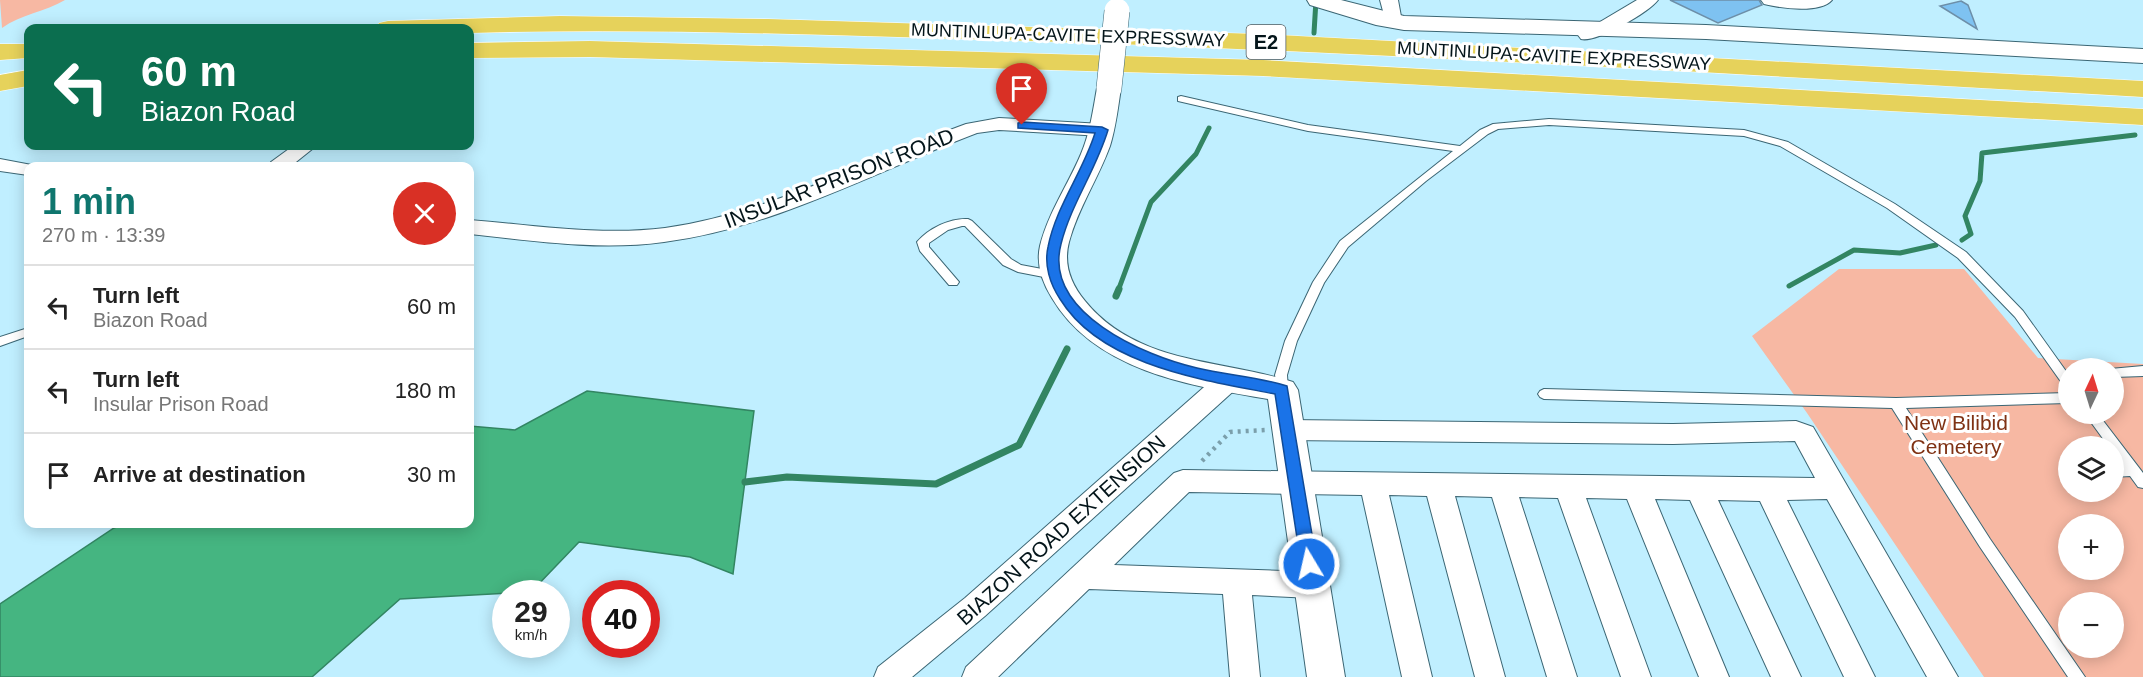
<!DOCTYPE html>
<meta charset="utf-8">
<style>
body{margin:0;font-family:Helvetica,sans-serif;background:#f2f2f2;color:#222;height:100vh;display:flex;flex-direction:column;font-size:22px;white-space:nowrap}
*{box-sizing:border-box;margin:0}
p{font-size:20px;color:#767676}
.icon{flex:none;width:33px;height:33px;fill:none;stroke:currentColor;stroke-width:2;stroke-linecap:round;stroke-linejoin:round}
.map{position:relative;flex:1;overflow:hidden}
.panel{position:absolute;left:24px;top:162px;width:450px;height:366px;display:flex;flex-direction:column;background:#fff;border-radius:12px;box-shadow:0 3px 15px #0003}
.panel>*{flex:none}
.hud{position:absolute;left:24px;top:24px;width:450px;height:126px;border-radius:12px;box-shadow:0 3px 15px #0003;background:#0b6e4f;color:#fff;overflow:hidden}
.needle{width:39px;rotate:4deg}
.buttons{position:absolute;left:2058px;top:358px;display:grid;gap:12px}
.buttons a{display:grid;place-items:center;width:66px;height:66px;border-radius:50%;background:#fff;box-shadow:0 3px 15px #0003;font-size:30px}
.speed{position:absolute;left:492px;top:580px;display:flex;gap:12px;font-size:30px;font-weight:700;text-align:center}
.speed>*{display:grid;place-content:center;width:78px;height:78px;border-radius:50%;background:#fff;box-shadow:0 3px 15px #0003;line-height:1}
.speed small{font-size:15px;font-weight:400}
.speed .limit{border:9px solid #d22;background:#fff;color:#111}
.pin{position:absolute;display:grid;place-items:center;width:51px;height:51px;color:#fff;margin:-62px -26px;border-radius:50% 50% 50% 0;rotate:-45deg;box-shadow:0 0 6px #0007}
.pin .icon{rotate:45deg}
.me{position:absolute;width:66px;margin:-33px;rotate:351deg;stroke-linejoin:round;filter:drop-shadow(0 0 4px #0008)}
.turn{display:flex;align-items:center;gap:21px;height:126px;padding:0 18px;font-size:27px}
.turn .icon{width:78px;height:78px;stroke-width:2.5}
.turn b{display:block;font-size:42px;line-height:51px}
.round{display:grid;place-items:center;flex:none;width:63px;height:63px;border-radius:32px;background:#f2f2f2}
.head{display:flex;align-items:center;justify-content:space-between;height:102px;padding:0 18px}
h1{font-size:36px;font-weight:700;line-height:45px;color:#0f766e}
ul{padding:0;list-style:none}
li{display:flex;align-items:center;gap:18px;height:84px;padding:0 18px;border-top:2px solid #e0e0e0}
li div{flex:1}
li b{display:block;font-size:22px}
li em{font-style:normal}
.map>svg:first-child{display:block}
</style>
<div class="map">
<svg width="2143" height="677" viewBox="0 0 2143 677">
<rect width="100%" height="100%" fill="#c0efff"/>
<path fill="#f7b8a3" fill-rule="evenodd" d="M0,0H65C45,12 21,14 2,28Z
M1839,269H1964L2038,358L2143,364V677H1984L1807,413L1752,336ZM2068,369H2114V414H2068ZM2068,447H2114V492H2068ZM2068,525H2114V570H2068ZM2068,603H2114V648H2068Z"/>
<path fill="#45b581" stroke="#328562" stroke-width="1.5" d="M587,391L754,411L733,574L690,557L579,542L531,592L400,599L312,677H0V604L114,528L125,524H470V426L515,430Z"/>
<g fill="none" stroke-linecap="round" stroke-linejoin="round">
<path stroke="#328562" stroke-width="5" d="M1314,33L1316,0
M1962,240L1971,234L1965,216L1980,181L1982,153L2135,135
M1789,286L1854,250L1900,253L1936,245
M1118,291L1151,202L1196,154L1209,128"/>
<path stroke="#328562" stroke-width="7" d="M1116,296L1119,289
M745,482L787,477L936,484L1019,445L1067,349"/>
</g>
<path fill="#7ec2f1" stroke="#6d8fa8" stroke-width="1.5" d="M1670,0H1759L1762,5L1718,23Z
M1961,1L1968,5L1977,29L1940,6Z"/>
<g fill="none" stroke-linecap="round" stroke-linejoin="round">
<defs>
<path id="service" d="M1181,96L1308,125L1460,146L1480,130L1493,124L1549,119L1744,130L1788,142L1895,204L1966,252L2023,311L2068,374V387L2064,386L2015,317L1958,258L1887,208L1780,146L1744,136L1549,125L1498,129L1488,134L1426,181L1348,247L1324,283L1297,341L1287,375L1288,390L1286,393H1278L1275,375L1285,341L1313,282L1340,241L1453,151L1308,131L1178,101V97Z
M968,219L972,221L1011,259L1021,265L1058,272L1060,275L1058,278L1054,279L1018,272L1003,265L965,226H962L948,230L929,243V247L959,282L957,285H949L920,251L917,242C929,228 950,218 968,219Z
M28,328V336L0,346V337Z
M2143,366V376L2114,377V369H2110Z
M1544,389L1896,398L2068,393V403L1906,408L1990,539L2085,677H2068L1980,547L1892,408L1544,399L1540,397L1538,394L1540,391Z
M2085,414H2098L2143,473V488L2138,487L2130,476L2114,477V467L2123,466L2114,454V447H2109Z"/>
<path id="minor" d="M1380,0H1398L1402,22L1399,26H1387Z
M1637,0H1658C1648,13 1596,43 1581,39L1578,35Z
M1761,0H1832C1820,14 1780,8 1764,4Z
M999,118L1102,124L1109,126L1112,130L1109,134L1102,136L999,130L977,133C874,172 774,228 664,242C600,251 533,241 470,234V220C534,225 601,236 665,228C771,213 867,160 966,124Z
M293,146H316L291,166H268L271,162Z
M0,159L37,166H28V175L0,171Z
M1229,371L1238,373L1241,380L1238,387L985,616L912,677H874L878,667L965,598L1220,373Z
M1287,420L1673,424L1796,421L1813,427L1958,677H1927L1827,499L1787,500L1875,677H1844L1760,501L1718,500L1801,677H1771L1690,500L1655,499L1729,677H1699L1627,499L1586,498L1651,677H1621L1558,498L1519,497L1577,677H1547L1492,497L1455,496L1505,677H1475L1427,496L1389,495L1432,677H1402L1362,495L1189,492L1114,565L1312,572L1322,576L1326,585L1322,594L1312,598L1252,595L1260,677H1230L1223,594L1089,589L998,677H962L966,667L1174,473L1183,470L1815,478L1795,441L1673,444L1287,440L1278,437L1274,430L1278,423Z"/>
<path id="tertiary" d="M1307,0H1341L1404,16L1706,25L2143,49V63L1706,39L1404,30L1376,25L1310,5Z
M1109,81L1117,83L1121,88C1118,107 1116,127 1110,146C1098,179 1078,208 1069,242C1063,265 1071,284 1085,301C1137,365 1221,359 1293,382L1298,390L1345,677H1307L1268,399C1191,386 1095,371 1052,298C1042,282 1036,264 1040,246C1048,213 1068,185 1081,154C1090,133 1093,110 1097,88L1101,83Z"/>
<path id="motorway" d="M560,16L768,19L1259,34L2143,81V97C1762,76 1381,52 1000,40C823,35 646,28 470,33V28H376L379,23L388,21Z
M590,41L1263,60L2143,109V125L1263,76L590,57L470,58V43Z
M0,44H28V58L0,60Z
M28,70V86L0,91V75Z"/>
</defs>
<use href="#service" stroke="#3b6674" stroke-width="2"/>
<use href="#minor" stroke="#3b6674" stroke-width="2"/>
<use href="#tertiary" stroke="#3b6674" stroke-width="2"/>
<use href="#motorway" stroke="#fff" stroke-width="1"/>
<path stroke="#7b9fab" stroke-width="4.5" stroke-dasharray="3 5" stroke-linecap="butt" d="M1202,461L1230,432L1265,430"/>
<use href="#service" fill="#fff" fill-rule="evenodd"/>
<use href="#minor" fill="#fff" fill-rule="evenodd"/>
<use href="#tertiary" fill="#fff" fill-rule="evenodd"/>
<use href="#motorway" fill="#e6d25b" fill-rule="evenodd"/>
<defs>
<path id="tertiary-bridge" d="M1109,88L1117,11"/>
</defs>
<use href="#tertiary-bridge" stroke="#3b6674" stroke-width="26" stroke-linecap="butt"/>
<use href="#tertiary-bridge" stroke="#fff" stroke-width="25"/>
</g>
<path fill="#1a73e8" stroke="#114b97" stroke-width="1.5" d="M1022,122L1102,127L1108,130C1096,170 1071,204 1061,244C1043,313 1145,356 1197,368C1227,375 1258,377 1287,386L1317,564L1314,569H1303L1301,564L1275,394C1204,380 1101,366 1060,299C1050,284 1044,265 1048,247C1056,206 1083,172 1095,133L1018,128V123Z"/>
<g text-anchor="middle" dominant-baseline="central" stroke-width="6" stroke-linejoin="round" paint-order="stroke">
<g font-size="18" fill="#04151a" stroke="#fff">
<text transform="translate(1068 35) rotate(2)">MUNTINLUPA-CAVITE EXPRESSWAY</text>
<text transform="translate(1554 56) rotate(3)">MUNTINLUPA-CAVITE EXPRESSWAY</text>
</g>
<rect fill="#fff" stroke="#4f5b5f" stroke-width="1.5" x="1246.5" y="25" width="39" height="34" rx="4.5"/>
<g font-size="20" font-weight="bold" fill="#04151a">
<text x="1266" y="42">E2</text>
</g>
<g font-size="21" fill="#04151a" stroke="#fff">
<text transform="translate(839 178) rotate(-21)">INSULAR PRISON ROAD</text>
<text transform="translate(1061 530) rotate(-42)">BIAZON ROAD EXTENSION</text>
</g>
<g font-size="21" fill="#7f3214" stroke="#fff">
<text x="1956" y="422">New Bilibid<tspan x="1956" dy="24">Cemetery</tspan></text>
</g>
</g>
</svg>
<div class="buttons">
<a><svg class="needle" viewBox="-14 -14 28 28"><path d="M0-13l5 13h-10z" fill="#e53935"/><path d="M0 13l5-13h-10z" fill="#767676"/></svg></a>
<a><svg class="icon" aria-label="layers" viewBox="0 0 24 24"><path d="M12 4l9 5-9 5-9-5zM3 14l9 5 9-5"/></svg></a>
<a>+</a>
<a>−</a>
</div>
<div class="speed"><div>29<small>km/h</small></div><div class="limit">40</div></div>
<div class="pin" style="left:1022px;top:125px;background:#d93025"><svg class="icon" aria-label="arrive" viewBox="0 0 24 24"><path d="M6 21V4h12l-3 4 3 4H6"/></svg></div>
<svg class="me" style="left:1309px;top:564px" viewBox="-20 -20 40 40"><circle r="17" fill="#1a73e8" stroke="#fff" stroke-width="3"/><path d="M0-11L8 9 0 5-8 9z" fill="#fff"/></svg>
<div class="hud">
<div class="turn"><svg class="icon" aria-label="left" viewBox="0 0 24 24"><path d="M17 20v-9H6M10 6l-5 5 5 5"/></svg><div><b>60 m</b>Biazon Road</div></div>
</div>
<section class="panel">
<div class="head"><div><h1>1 min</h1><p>270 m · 13:39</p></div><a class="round" style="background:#d93025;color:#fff"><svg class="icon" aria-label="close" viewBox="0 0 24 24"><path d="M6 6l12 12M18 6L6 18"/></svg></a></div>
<ul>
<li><svg class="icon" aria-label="left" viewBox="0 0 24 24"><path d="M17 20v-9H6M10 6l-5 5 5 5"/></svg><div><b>Turn left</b><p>Biazon Road</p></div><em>60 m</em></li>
<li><svg class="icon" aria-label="left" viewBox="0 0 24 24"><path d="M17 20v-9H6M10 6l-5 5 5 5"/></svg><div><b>Turn left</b><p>Insular Prison Road</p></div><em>180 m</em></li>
<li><svg class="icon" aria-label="arrive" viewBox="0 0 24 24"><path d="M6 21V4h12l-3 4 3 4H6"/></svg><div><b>Arrive at destination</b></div><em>30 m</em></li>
</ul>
</section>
</div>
